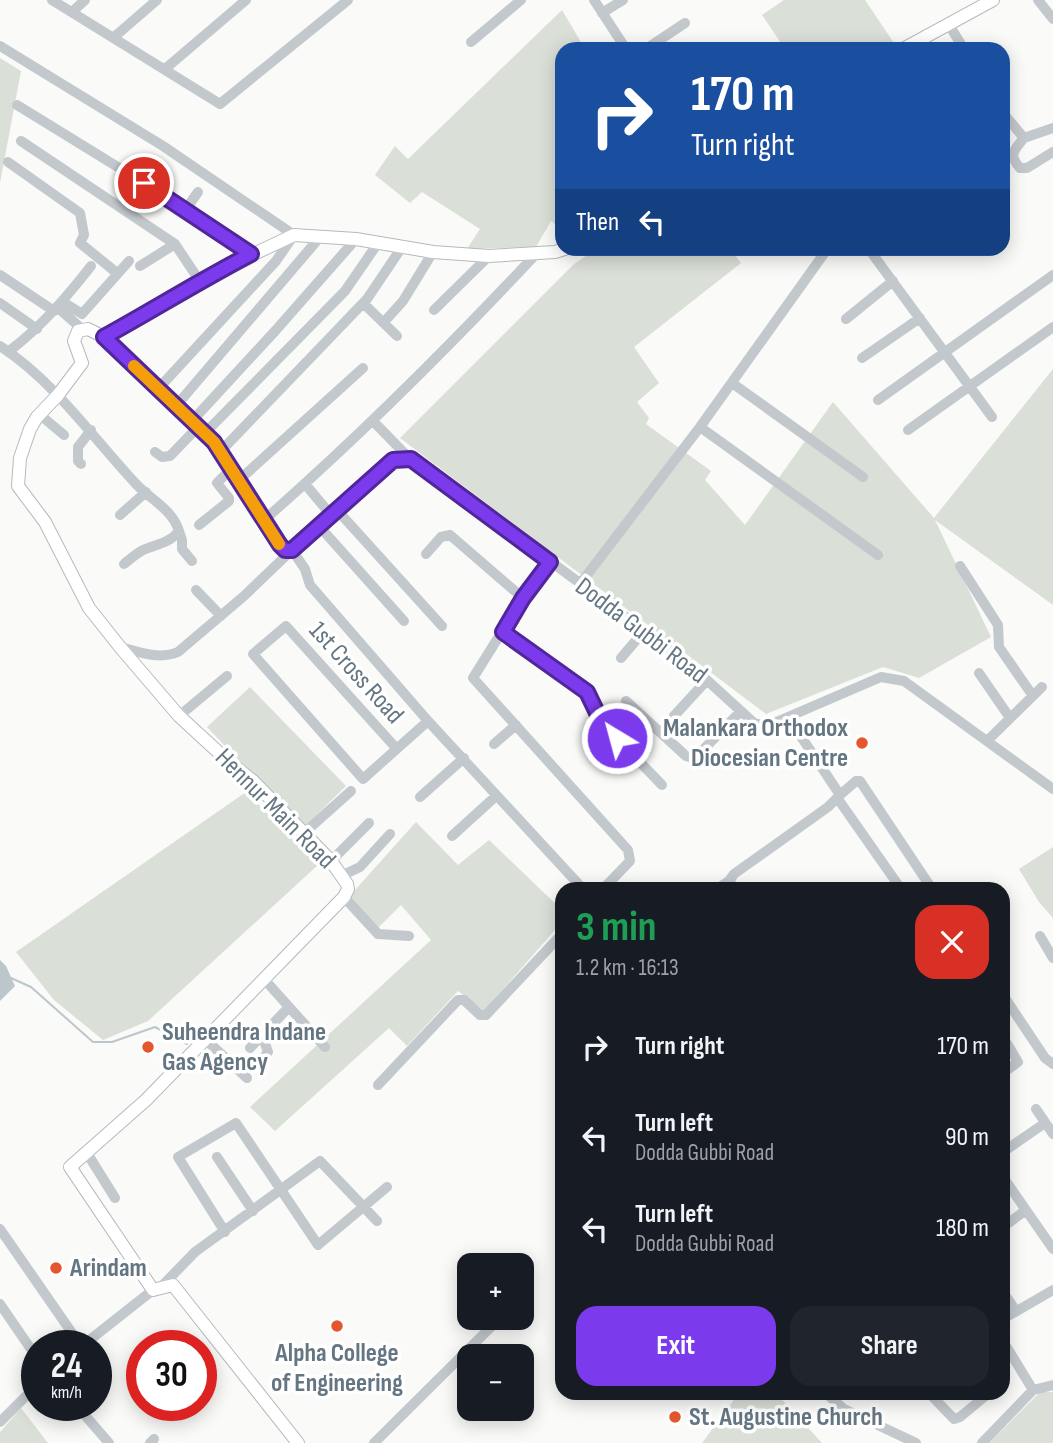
<!DOCTYPE html>
<meta charset="utf-8">
<style>
body{margin:0;font-family:"Sofia Sans Condensed",sans-serif;background:#20242c;color:#f1f3f6;height:100vh;display:flex;flex-direction:column;font-size:26px;white-space:nowrap}
*{box-sizing:border-box;margin:0}
p{font-size:23px;color:#9ea1a6}
.icon{flex:none;width:38px;height:38px;fill:none;stroke:currentColor;stroke-width:2;stroke-linecap:round;stroke-linejoin:round}
.map{position:relative;flex:1;overflow:hidden}
.details{position:absolute;left:555px;top:882px;width:455px;height:518px;display:flex;flex-direction:column;background:#171b24;border-radius:21px;box-shadow:0 4px 18px #0003}
.details>*{flex:none}
.top-card{position:absolute;left:555px;top:42px;width:455px;height:214px;border-radius:21px;box-shadow:0 4px 18px #0003;background:#1a4fa0;color:#fff;overflow:hidden}
.controls{position:absolute;left:457px;top:1253px;display:grid;gap:14px}
.controls a{display:grid;place-items:center;width:77px;height:77px;border-radius:14px;background:#171b24;box-shadow:0 4px 18px #0003;font-size:35px}
.speed{position:absolute;left:21px;top:1330px;display:flex;gap:14px;font-size:35px;font-weight:700;text-align:center}
.speed>*{display:grid;place-content:center;width:91px;height:91px;border-radius:50%;background:#171b24;box-shadow:0 4px 18px #0003;line-height:1}
.speed small{font-size:18px;font-weight:400}
.speed .limit{border:10px solid #d22;background:#fff;color:#111}
.pin{position:absolute;display:grid;place-items:center;width:60px;height:60px;color:#fff;margin:-30px;border:4px solid #fff;border-radius:50%;box-shadow:0 2px 7px #0007}
.me{position:absolute;width:77px;margin:-38px;rotate:323deg;stroke-linejoin:round;filter:drop-shadow(0 0 5px #0008)}
.turn{display:flex;align-items:center;gap:24px;height:147px;padding:0 21px;font-size:32px}
.turn .icon{width:91px;height:91px;stroke-width:2.5}
.turn b{display:block;font-size:49px;line-height:60px}
.then{display:flex;align-items:center;height:66px;padding:0 21px;background:#0003;gap:14px;font-size:26px}
.round{display:grid;place-items:center;flex:none;width:74px;height:74px;border-radius:21px;background:#20242c}
.overview{display:flex;align-items:center;justify-content:space-between;height:119px;padding:0 21px}
h1{font-size:42px;font-weight:700;line-height:52px;color:#1e9e55}
.action{display:flex;gap:14px;margin-top:auto;padding:14px 21px}
.action a{flex:1;height:80px;border-radius:21px;background:#7c3aed;color:#fff;font-size:28px;font-weight:700;line-height:80px;text-align:center}
.action a+a{background:#20242c;color:#f1f3f6}
ul{padding:0;list-style:none}
li{display:flex;align-items:center;gap:21px;height:91px;padding:0 21px}
li div{flex:1}
li b{display:block;font-size:26px}
li em{font-style:normal}
.map>svg:first-child{display:block}
</style>
<div class="map">
<svg width="1053" height="1443" viewBox="0 0 1053 1443">
<rect width="100%" height="100%" fill="#fafaf8"/>
<path fill="#dadfd7" d="M784,0H865L898,49H785L762,15Z
M562,10L585,49H562V224L559,227L551,221L536,247L467,249L480,229L422,192L410,203L375,175L395,146L408,159Z
M0,58L21,71L0,183Z
M596,249H730L741,263L634,347L659,383L637,402L649,418L646,424L711,471L705,480L745,525L833,402L934,518L1053,369V605L935,520L991,637L919,678L883,667L766,714L400,438L574,264Z
M250,687L346,786L303,828L207,727Z
M246,792L319,864L148,1021L103,1040L54,1000L16,952Z
M416,822L458,865L489,840L562,910V922L484,1011L458,991L407,1046L389,1028L275,1131L250,1107L431,940L401,905L377,929L347,899Z
M1053,847V918L1039,902L1019,869Z
M1040,1392H1053V1443H989Z
M739,1393H776L822,1443H702Z
M21,1408L48,1443H0V1432Z"/>
<path fill="#bbc7cb" d="M0,960L6,966L15,986L0,1001Z"/>
<g fill="none" stroke-linecap="round" stroke-linejoin="round">
<path stroke="#bbc7cb" stroke-width="2" d="M11,978L31,987L93,1042H112L155,1027L187,1044"/>
<defs>
<path id="major" d="M903,49L993,0
M298,1443L173,1285L153,1290L70,1167L146,1100L344,897L348,889L347,884L331,861L253,781L229,762L179,716L120,647L89,608L45,522L18,486L20,458L30,429L37,417L58,395L82,363L74,341L78,331L88,329L104,337L199,280L294,235L356,239L433,252L489,256L555,252L568,248"/>
</defs>
<use href="#major" stroke="#b5babe" stroke-width="14"/>
<path stroke="#c3c8cc" stroke-width="10" d="M52,0L220,104L348,0
M594,0L626,49
M1038,0L1053,19
M72,12L85,0
M602,13L623,0
M949,25L964,49
M113,38L157,0
M471,42L521,0
M0,46L163,146L294,235L276,261L158,389
M646,49L685,23
M165,69L246,0
M17,105L186,209L251,254
M1003,113L1024,138L1053,128
M1024,138C1014,150 1008,155 1020,168H1027L1053,152
M21,141L175,244L199,280
M8,162L80,213L84,235L80,243L117,273
M186,209L198,192
M868,248L992,417
M140,266L175,244
M0,275L54,311
M63,302L82,314L129,261
M0,303L37,329
M363,303L397,336
M57,307L82,329
M434,310L489,256
M846,319L893,281
M384,322L403,301L433,252
M104,337L214,442L263,521L285,550H292L393,460L411,459L686,661L754,723L767,726L881,677L904,681L1053,789
M0,346C55,382 92,437 136,484C151,500 172,509 179,531C169,544 156,544 143,550C137,553 130,559 124,564
M8,352C41,327 66,298 91,266
M862,358L920,318
M732,383L863,477
M878,400L1053,275
M176,406L320,237
M39,414L64,435
M192,421L276,330L356,239
M373,421L410,459
M700,427L878,555
M908,430L1053,327
M205,433L345,291L378,243
M155,452L162,457L170,456L198,427
M220,452L367,299L402,247
M81,464L78,461V447L91,430
M238,481L363,368
M305,484L331,515
M337,510L442,626
M120,515L146,492
M263,521C360,436 449,347 537,253
M199,525L229,501V498L217,483L231,469
M319,526L404,621
M179,531L182,540V549L192,561
M426,554L441,537L450,535L523,598
M550,562L523,598L473,678L628,850L630,861L603,889
M960,566L998,625L999,647L1033,696
M580,584L700,427L828,248
M196,590L221,616
M504,632L587,692L602,723L662,785
M120,647C139,652 159,660 178,652L244,596L292,550L305,569L310,585L428,721L583,889
M621,658L644,631
M979,673L1010,718
M626,701L686,756L693,758L699,754L741,711
M179,716L227,676
M674,716L707,680
M987,741L1042,687
M494,744L516,725
M396,748L286,626L253,654L363,779L428,721
M840,795L856,781H860L932,889
M420,797L464,758
M838,799L901,889
M304,833L351,791
M452,836L496,796
M331,861L369,823
M343,875L360,867L390,834
M717,889L729,881
M736,889L729,881L734,874L828,807L840,795L788,717
M344,897L378,934L409,936
M1040,936L1053,958
M264,979L325,1047
M1003,995L1045,1058L1053,1064
M1003,1037L1018,1062L1003,1073
M205,1039L247,1078
M250,1048L289,1007
M260,1062L268,1052L262,1035
M378,1085L458,1000H464L480,1015H486L562,934
M1036,1109L1053,1134
M1003,1152L1045,1123
M87,1153L115,1198
M217,1157L253,1211
M1003,1177L1053,1249
M1003,1227L1026,1210
M0,1229L81,1346
M225,1232L178,1157L236,1123L318,1245L387,1187
M161,1287L195,1252L320,1161L377,1221
M1003,1292L1016,1311
M0,1304L37,1358
M1003,1319L1053,1290
M1003,1341L1033,1390
M82,1346L153,1290
M842,1393H843
M929,1393L954,1419L960,1417L989,1393
M830,1397L844,1409L916,1443
M76,1405L109,1443
M0,1422L37,1385
M150,1443L154,1439
M374,1443L500,1318
M982,1443L1033,1390L1053,1385"/>
<use href="#major" stroke="#fff" stroke-width="12"/>
</g>
<g fill="none" stroke-linecap="round" stroke-linejoin="round">
<defs>
<path id="route" d="M144,183L251,254C201,280 153,310 104,337L214,442L280,545L285,550H292L393,460L411,459L550,562L523,598L503,632L587,692L602,723L617,738"/>
</defs>
<use href="#route" stroke="#51269a" stroke-width="18"/>
<use href="#route" stroke="#7c3aed" stroke-width="12"/>
<path stroke="#f59e0b" stroke-width="12" d="M134,366L214,442L279,544"/>
</g>
<g fill="#e4572e" stroke="#fff" stroke-width="2.5">
<circle cx="862" cy="743" r="7"/>
<circle cx="148" cy="1047" r="7"/>
<circle cx="56" cy="1268" r="7"/>
<circle cx="337" cy="1326" r="7"/>
<circle cx="675" cy="1417" r="7"/>
</g>
<g text-anchor="middle" dominant-baseline="central" stroke-width="7" stroke-linejoin="round" paint-order="stroke">
<g font-size="26" fill="#657683" stroke="#fff">
<text transform="translate(641 631) rotate(37)">Dodda Gubbi Road</text>
<text transform="translate(356 673) rotate(48)">1st Cross Road</text>
<text transform="translate(275 809) rotate(45)">Hennur Main Road</text>
</g>
<g font-size="26" font-weight="bold" fill="#657683" stroke="#fff" text-anchor="start">
<text x="848" y="728" text-anchor="end">Malankara Orthodox<tspan x="848" dy="30">Diocesian Centre</tspan></text>
<text x="162" y="1032">Suheendra Indane<tspan x="162" dy="30">Gas Agency</tspan></text>
<text x="70" y="1268">Arindam</text>
<text x="337" y="1353" text-anchor="middle">Alpha College<tspan x="337" dy="30">of Engineering</tspan></text>
<text x="689" y="1417">St. Augustine Church</text>
</g>
</g>
</svg>
<div class="controls">
<a>+</a>
<a>−</a>
</div>
<div class="speed"><div>24<small>km/h</small></div><div class="limit">30</div></div>
<div class="pin" style="left:144px;top:183px;background:#d93025"><svg class="icon" aria-label="arrive" viewBox="0 0 24 24"><path d="M6 21V4h12l-3 4 3 4H6"/></svg></div>
<svg class="me" style="left:617px;top:738px" viewBox="-20 -20 40 40"><circle r="17" fill="#7c3aed" stroke="#fff" stroke-width="3"/><path d="M0-11L8 9 0 5-8 9z" fill="#fff"/></svg>
<div class="top-card">
<div class="turn"><svg class="icon" aria-label="right" viewBox="0 0 24 24"><path d="M7 20v-9h11M14 6l5 5-5 5"/></svg><div><b>170 m</b>Turn right</div></div>
<div class="then">Then<svg class="icon" aria-label="left" viewBox="0 0 24 24"><path d="M17 20v-9H6M10 6l-5 5 5 5"/></svg></div>
</div>
<section class="details">
<div class="overview"><div><h1>3 min</h1><p>1.2 km · 16:13</p></div><a class="round" style="background:#d93025;color:#fff"><svg class="icon" aria-label="close" viewBox="0 0 24 24"><path d="M6 6l12 12M18 6L6 18"/></svg></a></div>
<ul>
<li><svg class="icon" aria-label="right" viewBox="0 0 24 24"><path d="M7 20v-9h11M14 6l5 5-5 5"/></svg><div><b>Turn right</b></div><em>170 m</em></li>
<li><svg class="icon" aria-label="left" viewBox="0 0 24 24"><path d="M17 20v-9H6M10 6l-5 5 5 5"/></svg><div><b>Turn left</b><p>Dodda Gubbi Road</p></div><em>90 m</em></li>
<li><svg class="icon" aria-label="left" viewBox="0 0 24 24"><path d="M17 20v-9H6M10 6l-5 5 5 5"/></svg><div><b>Turn left</b><p>Dodda Gubbi Road</p></div><em>180 m</em></li>
</ul>
<div class="action"><a>Exit</a><a>Share</a></div>
</section>
</div>
